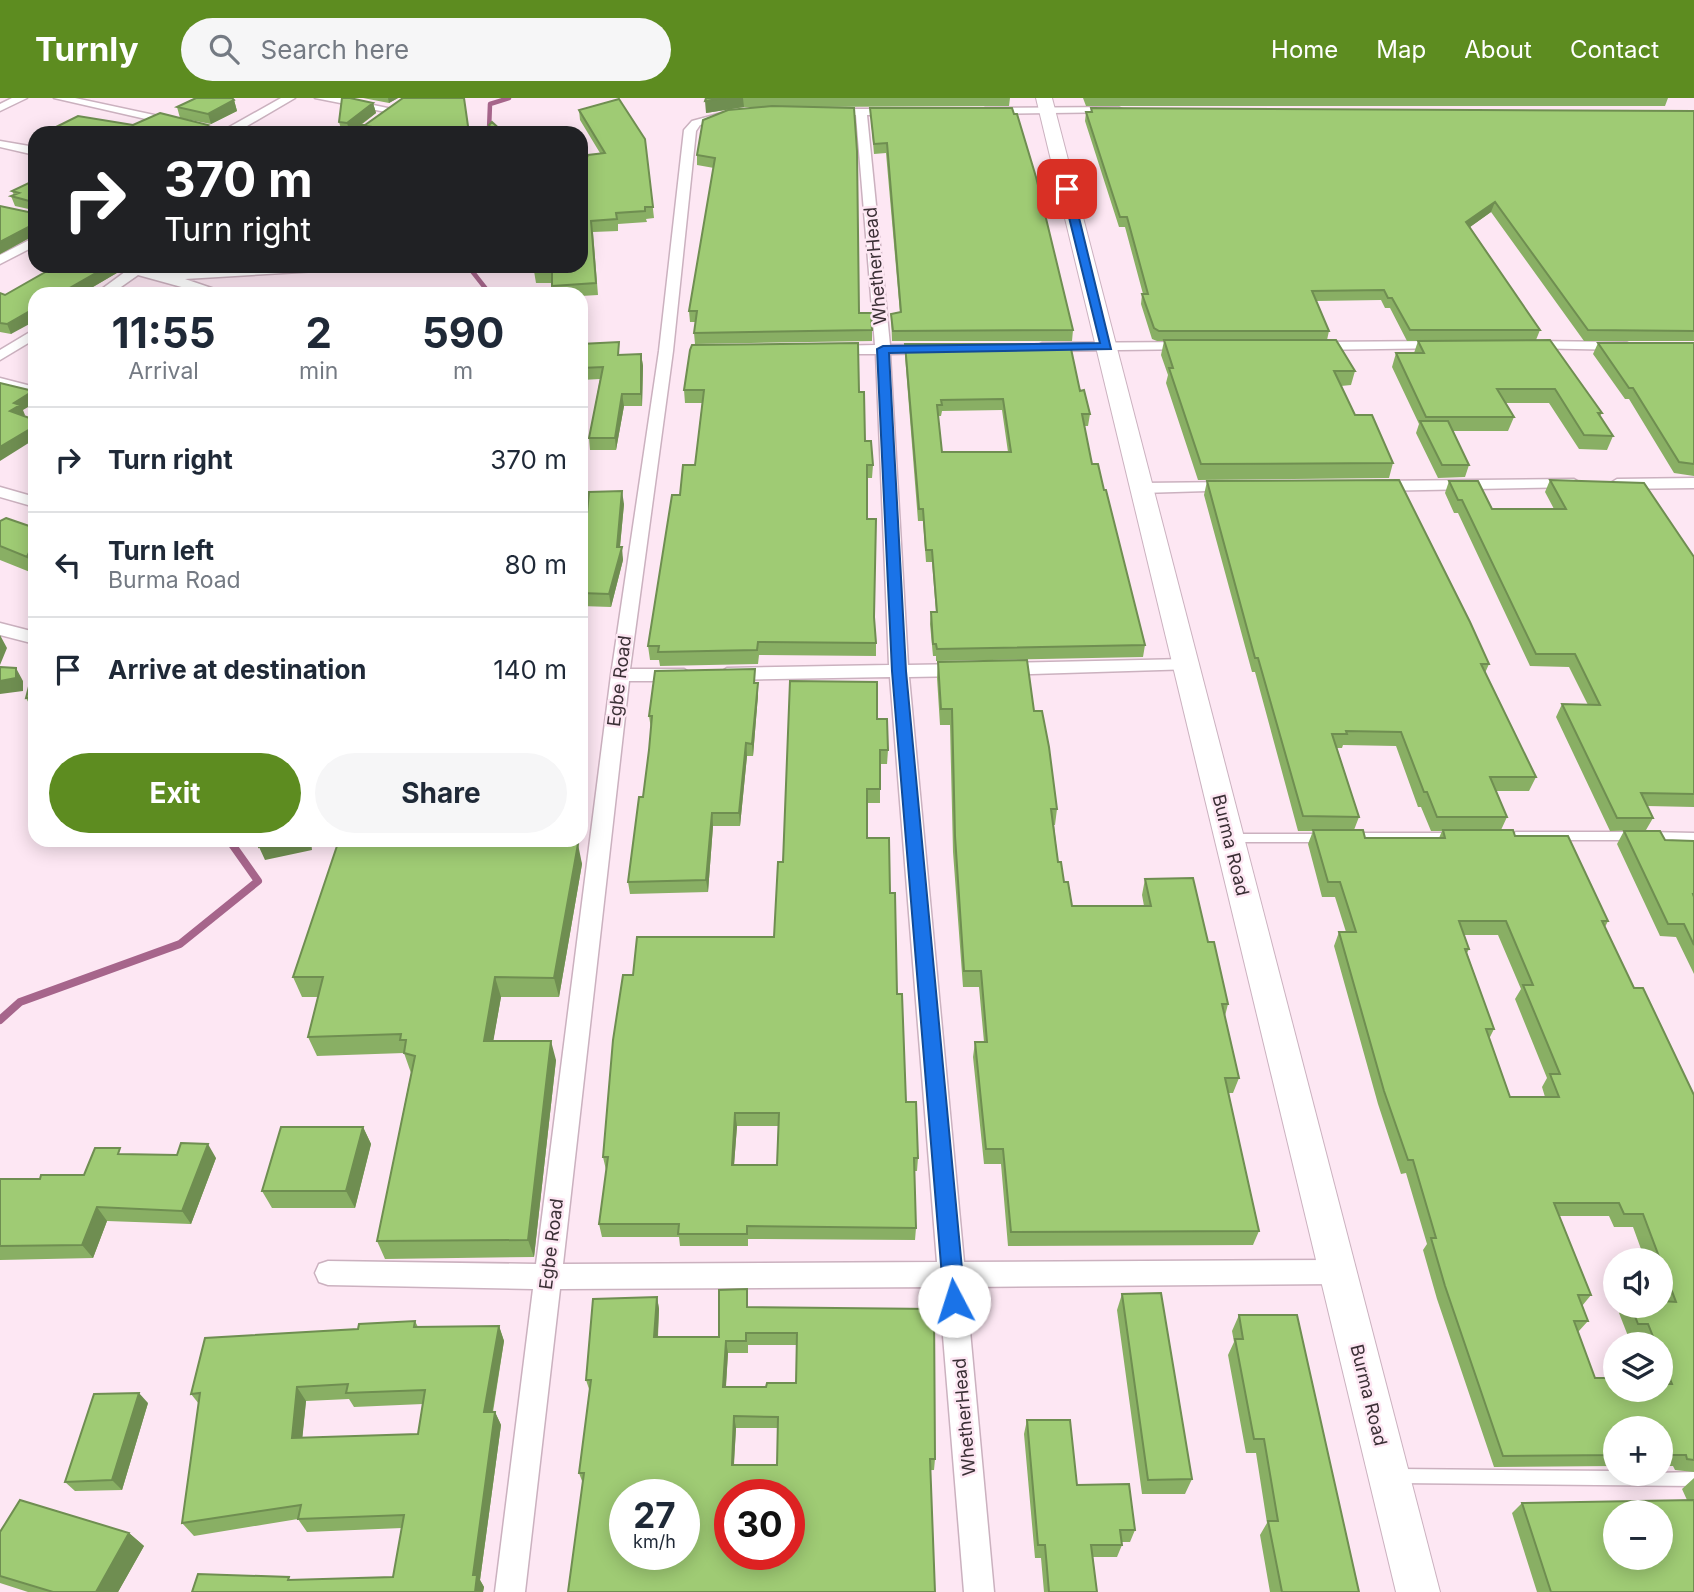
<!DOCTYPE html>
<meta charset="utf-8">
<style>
body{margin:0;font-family:Inter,sans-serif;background:#f6f6f7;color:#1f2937;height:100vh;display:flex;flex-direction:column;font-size:26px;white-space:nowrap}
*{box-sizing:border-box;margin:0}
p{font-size:23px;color:#747a83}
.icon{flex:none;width:38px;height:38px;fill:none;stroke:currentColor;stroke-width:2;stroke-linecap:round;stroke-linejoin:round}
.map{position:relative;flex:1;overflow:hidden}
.side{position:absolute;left:28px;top:189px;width:560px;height:560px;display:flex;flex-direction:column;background:#fff;border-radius:21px;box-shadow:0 4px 18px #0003}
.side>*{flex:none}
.banner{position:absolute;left:28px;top:28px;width:560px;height:147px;border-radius:21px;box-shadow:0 4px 18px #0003;background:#202124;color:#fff;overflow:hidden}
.tools{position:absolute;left:1603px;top:1150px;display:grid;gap:14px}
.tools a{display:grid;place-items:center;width:70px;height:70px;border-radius:50%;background:#fff;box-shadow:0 4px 18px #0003;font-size:35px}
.speed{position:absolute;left:609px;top:1381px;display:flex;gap:14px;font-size:35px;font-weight:700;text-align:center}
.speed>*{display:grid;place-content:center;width:91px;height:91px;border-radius:50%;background:#fff;box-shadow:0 4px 18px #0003;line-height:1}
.speed small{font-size:18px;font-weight:400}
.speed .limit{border:10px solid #d22;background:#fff;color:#111}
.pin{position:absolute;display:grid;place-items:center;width:60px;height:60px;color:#fff;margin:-30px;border-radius:14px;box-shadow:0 4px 10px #0006}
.me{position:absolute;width:77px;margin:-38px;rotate:355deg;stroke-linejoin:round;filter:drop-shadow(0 0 5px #0008)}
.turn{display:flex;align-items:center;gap:24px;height:147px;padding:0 21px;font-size:32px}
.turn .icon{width:91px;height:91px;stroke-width:2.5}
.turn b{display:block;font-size:49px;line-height:60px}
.eta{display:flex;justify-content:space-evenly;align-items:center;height:119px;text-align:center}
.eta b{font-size:42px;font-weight:700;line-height:49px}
.button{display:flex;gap:14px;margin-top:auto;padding:14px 21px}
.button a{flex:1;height:80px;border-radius:42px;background:#5d8c20;color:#fff;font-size:28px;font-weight:700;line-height:80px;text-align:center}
.button a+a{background:#f6f6f7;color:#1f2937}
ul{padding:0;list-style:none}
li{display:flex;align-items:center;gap:21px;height:105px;padding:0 21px;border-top:2px solid #e0e1e3}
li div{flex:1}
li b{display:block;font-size:26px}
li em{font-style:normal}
header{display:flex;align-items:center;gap:42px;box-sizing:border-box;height:98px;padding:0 35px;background:#5d8c20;color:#fff}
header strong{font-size:33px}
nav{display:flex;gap:38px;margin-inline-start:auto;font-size:24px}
.search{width:490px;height:63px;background:#f6f6f7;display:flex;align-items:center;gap:18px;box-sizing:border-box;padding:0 24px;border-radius:38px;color:#747a83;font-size:26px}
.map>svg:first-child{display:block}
</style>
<header>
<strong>Turnly</strong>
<div class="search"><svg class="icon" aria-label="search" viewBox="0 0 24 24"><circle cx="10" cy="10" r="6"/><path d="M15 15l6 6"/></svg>Search here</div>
<nav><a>Home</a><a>Map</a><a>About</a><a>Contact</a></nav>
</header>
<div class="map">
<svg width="1694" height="1494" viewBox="0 0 1694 1494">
<rect width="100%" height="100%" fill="#fde7f3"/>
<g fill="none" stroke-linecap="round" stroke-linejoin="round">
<path stroke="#a6658b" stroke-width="4.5" d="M495,35L489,32L490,6L509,0
M468,168L490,196"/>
<path stroke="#a6658b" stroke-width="8" d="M0,922L20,904L180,846L258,783L229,742"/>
<defs>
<path id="lane" d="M1516,734H1633L1638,738L1633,742H1516L1511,738Z
M1649,734L1694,735V743L1645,741L1644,738L1645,735Z
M1352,735H1451L1456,739L1451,743H1352L1347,739Z
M1233,736H1322L1327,740L1322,744H1233L1228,740Z
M1398,1371L1615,1373V1376L1694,1374V1388L1398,1385L1393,1383L1391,1378L1393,1373Z"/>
<path id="street" d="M12,0H27L0,13V6Z
M54,0H75L224,32L281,0H295L235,35H207Z
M315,0H340L397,12L391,15Z
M1118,9L1124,12L1122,14L985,16L979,13L985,10Z
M828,11H897L903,14L897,17H867L890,247H933L940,251L933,255L890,256L908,567L964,566L973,572L964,578L909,579L964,1164L1339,1162L1348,1165L1352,1174L1348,1183L1339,1186L966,1189L994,1494H964L939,1189L560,1191L525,1494H495L533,1191L328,1187L319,1184L315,1175L319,1166L328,1163L536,1166L611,577L659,253L684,32L692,23L729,13L735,16L733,18L700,27L696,33L673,253L630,571H684L693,577L684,583H629L563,1166L937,1164L890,579L727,582L718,576L727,570L889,567L876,256H832L825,252L832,248L875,247L856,17L824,16V12Z
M0,43L35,49V57L0,49Z
M35,139V148L0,166V157Z
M133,168H149L147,171L159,174L340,168L333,172L185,181L229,196H207L138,177L111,196H95Z
M35,231V241L0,262V252Z
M1444,243L1449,244V250L1312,252L1305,248L1312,244Z
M1525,243L1626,244L1633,248L1626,252L1520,250V244Z
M1192,244L1197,245V251L1042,253L1035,249L1042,245Z
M0,280L35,289V298L0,289Z
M1694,380V390L1617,391L1609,386L1617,381Z
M1574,381L1582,386L1580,389L1375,393L1367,388L1375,383Z
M1234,384L1240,386V392L1142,395L1134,390L1142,385Z
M0,389L35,399V409L0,399Z
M0,525L35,534V546L0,537Z
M1186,561L1195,567L1193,571L1000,577L991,571L1000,565Z"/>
<path id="secondary" d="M1036,0H1052L1440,1494H1396Z"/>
</defs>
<use href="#lane" stroke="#cbb1bf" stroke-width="3"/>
<use href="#street" stroke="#cbb1bf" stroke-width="3"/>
<use href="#secondary" stroke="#cbb1bf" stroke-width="2"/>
<use href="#lane" fill="#fff" fill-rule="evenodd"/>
<use href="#street" fill="#fff" fill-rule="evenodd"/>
<use href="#secondary" fill="#fff" fill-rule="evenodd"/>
</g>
<path fill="#89af64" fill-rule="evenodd" d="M363,0H398L389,5Z
M706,0H1010L1009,8L804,9L859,215L872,232V243L695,246L694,235L696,224H690L689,213L714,70L697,67V57L763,9H744L706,15Z
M1083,0H1668L1665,8H1086Z
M234,2L237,13L211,26L180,20L177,9Z
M373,5L376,15L361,27L470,35H360L358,29L351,35L342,34L339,24Z
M870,10L1073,232L1072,243H892L891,216L900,215L886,55L874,56Z
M1091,10L1694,13V243H1584L1491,114L1470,129L1540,232L1536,242L1602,315L1600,318L1613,338L1607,352L1579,351L1549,305H1505L1514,319L1508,333H1453L1469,367L1465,379L1438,380L1416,335L1419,326L1392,269L1396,255H1414L1418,243H1455H1407L1390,210H1385L1381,202L1316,203L1329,233L1327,242L1355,273L1351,287L1341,288L1355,317L1393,365L1389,380L1198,382L1166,285L1168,277L1161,257L1164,243H1157L1152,241L1141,206L1142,196H1143L1125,129H1119L1085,23L1086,14H1091Z
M579,12L645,41L654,120L646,121L647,124L618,126V133L593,134L598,197L581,198V196H553L552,185H536L534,173L600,55L580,22Z
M35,82V143L33,138L0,156V108L33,115V112L15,108L11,98L14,97L12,93Z
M127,169L81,196H35L11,236L0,234V195L5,197Z
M1598,245H1694V378L1674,375L1629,301H1625L1593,256Z
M581,246L620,257L641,256L643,268L642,308H624L616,352H590L589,340L600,281L581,282Z
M905,246L1080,293L1090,316L1088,328H1084L1092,366L1104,392L1145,547L1143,559L936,563V558H933L930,526L931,514H936L932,464H926L923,423H918L905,258ZM1002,312L1008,354H942L938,318H941L942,313Z
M684,292L859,294L865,343L873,367L872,380H867V421L876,545V558L759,557L758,566L660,568L659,562H650L648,548L680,397L695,367L702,305H685Z
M1550,382L1694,459V709L1647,708L1653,720L1646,732L1610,733L1556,619L1562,606L1588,607L1569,569L1530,568L1458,415H1454L1445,395L1449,383L1492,411H1554L1545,394Z
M1207,383L1489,566L1485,575L1536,679L1529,693H1496L1507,719L1501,732L1515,738L1608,823L1605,829L1634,890L1694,997V1374L1675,1372L1673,1368H1661V1330H1615V1368L1494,1369L1437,1201L1423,1152L1427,1146L1406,1075L1401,1076L1378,1006L1334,848L1339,834H1346L1335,799H1322L1308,746L1313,733H1298L1255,574H1252L1204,397ZM1343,647L1396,648L1418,709H1421L1431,733H1442L1439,740H1365L1354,732L1359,719L1337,650H1342ZM1464,837H1498L1521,891L1515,901L1547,980L1542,989L1545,999H1510L1489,941L1494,931L1467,855L1469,851ZM1559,1118H1609L1614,1129H1633L1645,1162H1661V1208H1626L1619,1215L1628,1238H1637L1640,1246H1661V1292H1615L1595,1280L1578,1234L1588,1223L1582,1208L1591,1197Z
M624,406L620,449L623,462L611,509L581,508V448H584Z
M0,423L35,430V476L0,462Z
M938,564L1034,613L1057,711L1055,727H1054L1058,764L1072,808H1144L1142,797L1145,781L1208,844L1228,906L1225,918L1239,980L1233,995H1228L1259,1133L1253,1147L1008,1148L1001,1066H984L973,959L975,944H984L979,889H963L953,754L950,627H940L937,580Z
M35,565V612L33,613L26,600Z
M756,585L758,597L753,658H747L740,728H713L708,794L630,796L628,784L643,699L649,652L651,631L649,618Z
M877,621L888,652L887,666H880V705H867V740L890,795L897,896L906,1004L918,1060L917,1073H914L916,1130L915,1142L748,1141V1148H680L679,1139H602L599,1126L606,1072L603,1059L633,877L774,839L783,764ZM737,1028H778L777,1067H734Z
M1624,733L1665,742L1694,743V876L1676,839L1660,838L1617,746Z
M472,742H576L575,746L582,766L559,899H501L493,943L556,962L534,1159L385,1161L377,1143L411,975L404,955L317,958L308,939L318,899H302L293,879L471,745Z
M363,1029L371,1046L355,1110H272L262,1093Z
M124,1056L216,1060L191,1126L107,1123L93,1160L0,1162V1081H40L84,1077Z
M1122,1196L1192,1381L1185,1396H1142L1117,1212Z
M657,1199L659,1211L658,1239H719L748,1203V1209L934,1211L935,1361L934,1372L582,1383L579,1375L590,1294L586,1282ZM748,1247H797L796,1285L766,1289H726L728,1255H748ZM736,1330H778L777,1367H734Z
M1239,1217L1359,1494H1270L1260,1437L1267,1425L1256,1355H1246L1228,1257L1234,1244L1232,1233Z
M415,1223L418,1229L499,1228L504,1243L493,1314H495L501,1327L480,1482L484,1489L483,1494H192L291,1482L393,1479L402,1430L307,1434L298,1421L194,1438L182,1425L199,1306L191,1296L358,1231ZM349,1301L354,1309L423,1306L418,1336L302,1340L306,1303Z
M148,1305L122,1392L75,1393L65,1384Z
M1027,1322L1077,1387L1135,1432L1130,1444H1121L1122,1447L1117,1459H1093L1097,1494H1044L1041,1460H1035L1024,1336Z
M1694,1380V1494H1537L1512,1415L1522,1405L1687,1402L1682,1391Z
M0,1434L129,1435L144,1448L118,1494H28L0,1485Z"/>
<path fill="#6f8e51" d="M388,0H398L389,5Z
M725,0H743L744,9L706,15L705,3Z
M234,2L237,13L211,26L208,16Z
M373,5L376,15L360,27H358V29L350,35L347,25Z
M208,27L210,35H193Z
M1495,104L1491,114L1463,134L1466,124Z
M32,127L35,137L0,156V144Z
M108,168H127V169L81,196H59Z
M35,210V223L11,236L7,226Z
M641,256L643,268L642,308L641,296Z
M33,293L35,298V305L23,312L25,317L15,323L10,313L14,305Z
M622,296L624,308L616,352L615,340Z
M35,328V341L0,363V349Z
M622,393L624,406L619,458L622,449L623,462L611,509L609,496L617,449Z
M35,441V474L27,459Z
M0,537L7,550L0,567Z
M16,570L23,583V593L0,596V583Z
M758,585V597L753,658L752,646Z
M746,645L747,658L740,728L739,715Z
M712,715L713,728L708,794L706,782Z
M295,742H311L312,752L265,762L259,749Z
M569,742H576L572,766L568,746Z
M578,746L582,766L559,899L554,880Z
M495,879L501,899L490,962L484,943Z
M551,943L556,962L534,1159L528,1142Z
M735,1015L737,1028L733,1080L732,1067Z
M363,1029L371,1046L355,1110L346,1093Z
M208,1046L216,1060L191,1126L182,1113Z
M97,1109L107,1123L93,1160L82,1147Z
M657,1199L659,1211L657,1251L654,1239Z
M499,1228L504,1243L490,1328L484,1314Z
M726,1243L728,1255L725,1300L723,1289Z
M297,1289L306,1303L301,1354L292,1340Z
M139,1295L148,1305L122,1392L112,1382Z
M495,1314L501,1327L480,1482L484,1489L483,1494H475L473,1477Z
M734,1318L736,1330L733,1378L732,1367Z
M129,1435L144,1448L118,1494H96Z"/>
<path fill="#9fcb74" stroke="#6f8e51" stroke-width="2" fill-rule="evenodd" d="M196,0H232L234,2L208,16L177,9Z
M342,0H350L373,5L347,25L339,24Z
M403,0H464L469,35H416L358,27H365Z
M706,0H725L705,3Z
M619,1L645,41L653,109H645V113L616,115L617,121L591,123L596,185L552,188V173H534L535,168H581V73L588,57L605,55L579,12Z
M772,8L854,10L857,53L859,215H871L872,232L694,235L697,213H689L715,60L697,57L703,22L728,12Z
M870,10H1012L1014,16H1017L1036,79L1073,232L893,233L891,216L901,214L887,45L874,46Z
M1091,10L1694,13V233L1588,232L1495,104L1466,124L1540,232H1410L1392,200H1388L1384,192L1312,193L1329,233H1159L1154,230L1142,196H1148L1127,119H1120L1086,14H1092Z
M160,15L208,27L193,35H56L48,33L78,18L133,27Z
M492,24L504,35H493L489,27Z
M35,82V139H33L32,127L0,144V108L33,115V104L11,98L19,95L12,93Z
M56,168H108L59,196H35V210L7,226L0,225V195L5,197Z
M1164,242H1336L1355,273H1334L1355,317H1372L1393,365L1201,366L1169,270H1173Z
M1550,242L1602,315H1598L1613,338L1584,337L1555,291H1497L1514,319H1426L1396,255H1424L1418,243Z
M619,244L618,257L641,256V296H622L615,340H589L603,269L581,270V246Z
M858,245L859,294H864L865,343H871L873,367H867V421H876L874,519L876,545L758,544L757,552L658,554L659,548H648L672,397H680L683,367H695L704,292H684L690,252L692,247Z
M1598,245H1694V366L1679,364L1633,290H1629Z
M905,246H1070L1080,293L1084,292L1090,316H1082L1092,366H1098L1104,392H1106L1145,547L937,551L936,546H933L931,514H937L932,452H926L923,411H919ZM1003,301L1011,354H942L937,307H942L941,302Z
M0,285L33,293L14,305L20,307L10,313L35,322V328L0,349Z
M1420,323H1448L1469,367H1442Z
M1399,382L1470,524L1489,566H1481L1536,679H1490L1507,719H1437L1427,694H1424L1401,634L1346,633L1347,636H1332L1359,719L1303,718L1258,560H1255L1207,383Z
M1550,382L1644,385L1694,459V696L1641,695L1653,720H1617L1562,606L1600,607L1575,556H1536L1462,402H1458L1449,383H1478L1492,411H1566Z
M622,393L617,449H622L609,496L581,495V448H584L589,394Z
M6,420L35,430V441L27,459L0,448V423Z
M1027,562L1034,613H1042L1049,649L1057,711H1051L1058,764H1061L1064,784H1068L1072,808H1151L1145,781L1193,780L1208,844H1214L1228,906H1222L1239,980H1225L1259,1133L1011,1134L1003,1051H986L975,944H987L981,873H964L955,738L952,611H941L938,564Z
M35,565V599L26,600Z
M0,569L16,570V580L0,583Z
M755,571L754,585H758L752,646L746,645L739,715H712L706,782L628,784L639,699H643L649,652L652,618H649L655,573Z
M790,583L877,584V621H887L888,652H880V691H867V740H889L890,795H895L897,896H902L906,1004H916L918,1060H914L916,1130L747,1128V1136H678L679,1126H599L608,1059H603L613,942L623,877H633L637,839H774L778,764H783ZM735,1015H779L777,1067H732Z
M1313,732H1363L1365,740H1445L1443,732H1513L1515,738H1568L1608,823H1602L1634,890H1643L1694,997V1362L1687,1361L1686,1357H1661V1330H1615V1357L1503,1358L1445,1188L1431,1140H1436L1413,1062H1408L1384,993L1339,834H1356L1340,784H1328ZM1459,823H1506L1533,887H1523L1560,976H1550L1559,999H1510L1486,931H1494L1465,851H1469ZM1554,1105H1619L1624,1116H1643L1676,1204L1661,1203V1208H1631L1638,1226H1648L1656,1246H1661V1258L1672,1286H1661V1292H1615V1280H1595L1574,1223H1588L1578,1197H1591Z
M1624,733H1660L1665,742L1694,743V796H1693L1694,799V847L1684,826H1668Z
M259,742H295L259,749Z
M472,742H569L568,746H578L554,880L495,879L484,943H551L528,1142L377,1143L415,958L404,955L406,942H400L401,936L308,939L323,879H293L338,745H471Z
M281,1029H363L346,1093H262Z
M181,1045L208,1046L182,1113L97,1109L82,1147L0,1148V1081H40L41,1077H84L95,1050H120L118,1056L177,1057Z
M747,1191V1209L934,1211L935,1361H930L935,1494H568L584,1375H579L591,1282H586L593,1201L657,1199L654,1239H719V1192ZM746,1235H797L796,1285H767L766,1289H723L726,1243H746ZM734,1318L778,1319L777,1367H732ZM625,1396H684V1456H625ZM730,1396H789V1456H730Z
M1161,1195L1192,1381L1148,1382L1122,1196Z
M1239,1217H1297L1359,1494H1282L1268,1423H1278L1264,1341H1254L1235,1241H1243Z
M415,1223L414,1229L499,1228L484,1314H495L473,1477H477L475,1494H192L198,1476L289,1479L288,1482L393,1479L404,1417L298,1421L301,1407L182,1425L200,1295L191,1296L205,1240L358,1231L359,1226ZM348,1286L346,1295L425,1292L418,1336L292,1340L297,1289Z
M139,1295L112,1382L65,1384L94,1296Z
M1027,1322H1070L1077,1387L1129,1386L1135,1432H1120L1122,1447H1091L1097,1494H1049L1045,1447H1038Z
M20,1402L129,1435L96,1494H53L0,1478V1434Z
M1694,1402V1494H1551L1522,1405ZM1615,1414H1661V1460H1615Z"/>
<path fill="#1a73e8" stroke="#114b97" stroke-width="2" d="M1067,88L1072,91L1111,251L889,255L906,573L965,1203L962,1210L954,1213L947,1210L944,1203L892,573L877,251L883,248L1100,245L1062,91Z"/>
<g text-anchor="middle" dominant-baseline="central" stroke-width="5" stroke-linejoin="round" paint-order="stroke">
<g font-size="18" fill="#3b3036" stroke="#fde7f3">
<text transform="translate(875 168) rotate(-95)">WhetherHead</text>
<text transform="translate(619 583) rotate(-83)">Egbe Road</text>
<text transform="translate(1231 747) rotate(76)">Burma Road</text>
<text transform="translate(551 1146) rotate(-83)">Egbe Road</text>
<text transform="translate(1369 1297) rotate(76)">Burma Road</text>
<text transform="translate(964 1319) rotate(-95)">WhetherHead</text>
</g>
</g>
</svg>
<div class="tools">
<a><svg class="icon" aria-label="sound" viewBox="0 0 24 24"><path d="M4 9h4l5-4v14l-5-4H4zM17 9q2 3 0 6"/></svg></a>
<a><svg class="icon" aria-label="layers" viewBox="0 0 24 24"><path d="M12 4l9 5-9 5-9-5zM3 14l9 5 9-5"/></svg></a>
<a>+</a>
<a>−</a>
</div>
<div class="speed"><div>27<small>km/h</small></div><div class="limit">30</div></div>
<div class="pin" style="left:1067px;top:91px;background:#d93025"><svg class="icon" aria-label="arrive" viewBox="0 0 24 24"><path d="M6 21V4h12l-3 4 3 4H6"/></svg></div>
<svg class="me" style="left:954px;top:1203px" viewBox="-20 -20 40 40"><circle r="19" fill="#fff"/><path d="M0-13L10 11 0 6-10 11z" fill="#1a73e8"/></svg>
<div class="banner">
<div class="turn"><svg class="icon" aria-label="right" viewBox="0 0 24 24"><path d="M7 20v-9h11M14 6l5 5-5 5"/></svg><div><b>370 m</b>Turn right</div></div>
</div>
<section class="side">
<div class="eta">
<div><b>11:55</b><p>Arrival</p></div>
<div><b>2</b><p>min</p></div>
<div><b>590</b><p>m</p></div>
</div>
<ul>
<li><svg class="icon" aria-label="right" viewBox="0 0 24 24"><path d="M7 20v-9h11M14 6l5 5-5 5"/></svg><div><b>Turn right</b></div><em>370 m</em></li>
<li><svg class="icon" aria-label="left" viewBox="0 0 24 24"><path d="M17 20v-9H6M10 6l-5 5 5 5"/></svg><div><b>Turn left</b><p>Burma Road</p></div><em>80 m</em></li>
<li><svg class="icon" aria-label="arrive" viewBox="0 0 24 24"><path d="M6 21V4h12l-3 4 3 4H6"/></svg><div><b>Arrive at destination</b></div><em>140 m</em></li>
</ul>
<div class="button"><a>Exit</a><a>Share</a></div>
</section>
</div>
